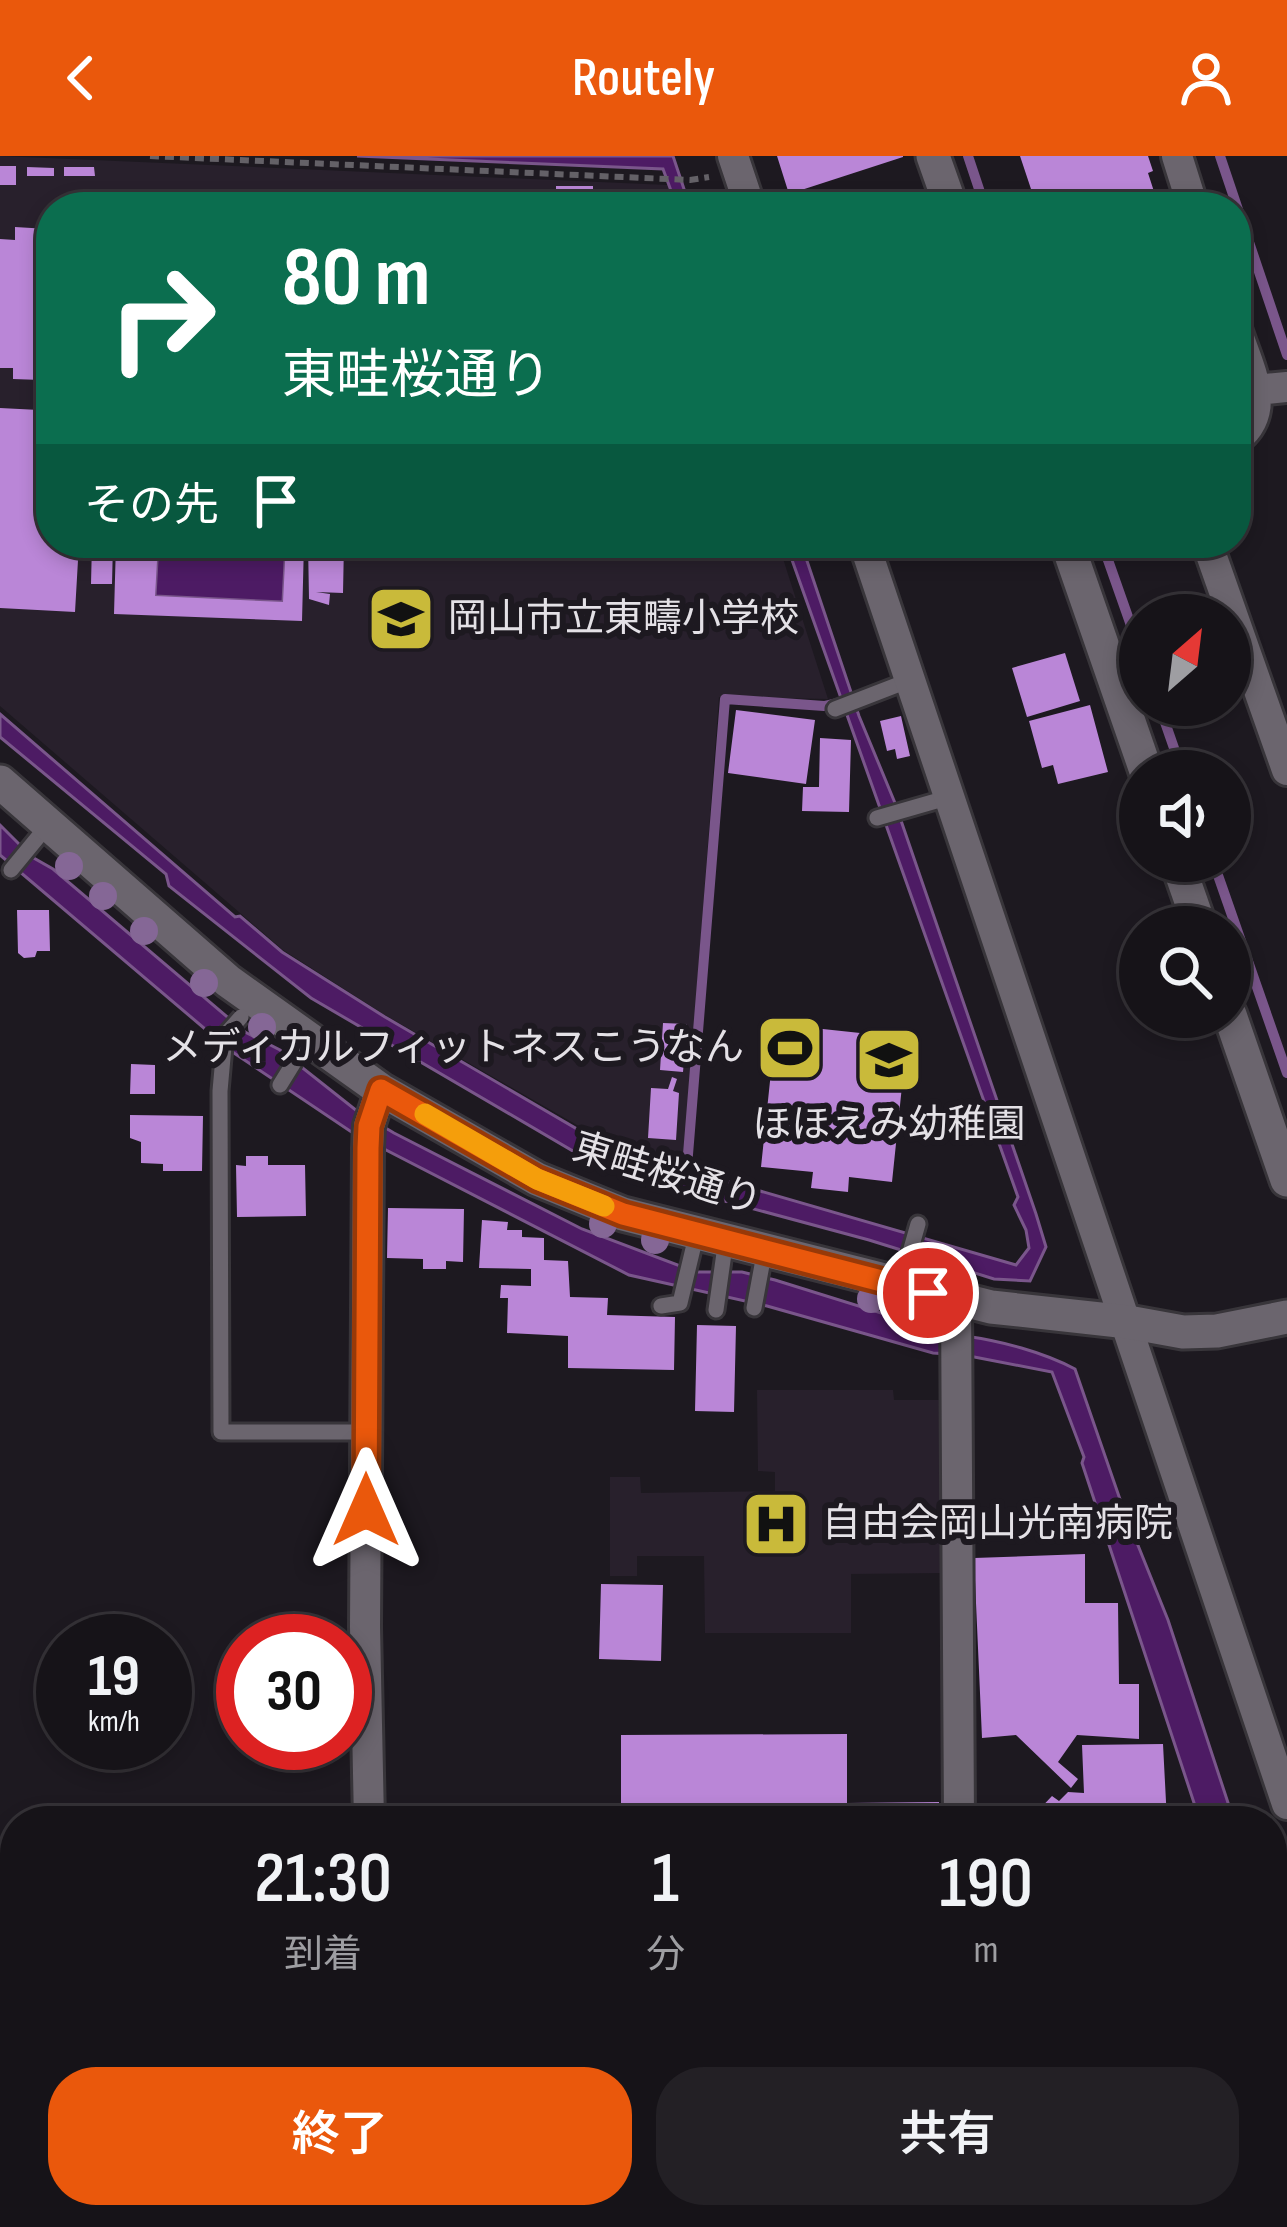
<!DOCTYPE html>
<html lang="ja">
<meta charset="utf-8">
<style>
body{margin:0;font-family:"Sofia Sans Condensed","Noto Sans JP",sans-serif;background:#232025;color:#f1f3f6;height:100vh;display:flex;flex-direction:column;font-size:45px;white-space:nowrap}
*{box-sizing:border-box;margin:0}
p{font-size:39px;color:#9e9ea2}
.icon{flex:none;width:66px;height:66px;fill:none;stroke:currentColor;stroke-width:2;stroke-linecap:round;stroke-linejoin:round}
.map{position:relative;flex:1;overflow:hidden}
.details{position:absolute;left:0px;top:1650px;width:1287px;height:423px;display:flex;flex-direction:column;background:#161318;border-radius:48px 48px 0 0;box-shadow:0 6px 18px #0003,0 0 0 3px #353237}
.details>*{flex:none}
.guide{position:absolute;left:36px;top:36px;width:1215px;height:366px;border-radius:48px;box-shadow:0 6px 18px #0003,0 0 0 3px #353237;background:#0b6e4f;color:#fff;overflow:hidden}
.needle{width:78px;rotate:28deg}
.tools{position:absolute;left:1119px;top:438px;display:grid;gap:24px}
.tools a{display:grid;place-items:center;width:132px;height:132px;border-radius:50%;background:#161318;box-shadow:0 6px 18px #0003,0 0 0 3px #353237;font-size:60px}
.speed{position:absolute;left:36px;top:1458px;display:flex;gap:24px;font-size:60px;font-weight:700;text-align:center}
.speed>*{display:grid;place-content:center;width:156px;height:156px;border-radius:50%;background:#161318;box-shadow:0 6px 18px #0003,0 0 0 3px #353237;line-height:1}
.speed small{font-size:30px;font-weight:400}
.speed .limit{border:18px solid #d22;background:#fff;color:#111}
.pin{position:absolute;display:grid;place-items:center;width:102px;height:102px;color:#fff;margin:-51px;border:6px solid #fff;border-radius:50%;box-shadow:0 3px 12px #0007}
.me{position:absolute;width:132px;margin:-66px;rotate:0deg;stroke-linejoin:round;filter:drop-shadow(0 0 9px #0008)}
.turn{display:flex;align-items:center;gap:42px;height:252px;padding:0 48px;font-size:54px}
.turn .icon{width:156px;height:156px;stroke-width:2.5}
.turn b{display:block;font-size:84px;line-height:102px}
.then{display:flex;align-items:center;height:114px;padding:0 48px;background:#0003;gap:24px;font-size:45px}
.eta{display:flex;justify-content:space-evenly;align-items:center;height:204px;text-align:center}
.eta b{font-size:72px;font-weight:600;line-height:84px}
.button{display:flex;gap:24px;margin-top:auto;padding:24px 48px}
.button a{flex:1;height:138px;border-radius:48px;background:#ea580c;color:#fff;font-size:48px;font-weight:600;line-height:138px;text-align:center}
.button a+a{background:#232025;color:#f1f3f6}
header{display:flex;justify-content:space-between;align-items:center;height:156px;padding:0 48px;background:#ea580c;color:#fff;font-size:54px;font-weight:600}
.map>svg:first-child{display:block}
</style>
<header><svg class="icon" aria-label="back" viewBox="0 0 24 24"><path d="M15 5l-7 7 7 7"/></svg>Routely<svg class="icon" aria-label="person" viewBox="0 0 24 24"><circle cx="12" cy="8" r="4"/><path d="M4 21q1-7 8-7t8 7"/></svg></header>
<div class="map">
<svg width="1287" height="2071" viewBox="0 0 1287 2071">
<rect width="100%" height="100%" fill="#1d1920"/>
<path fill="#28202c" d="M0,0L668,29L674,51H51V387H778L828,543L719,541L684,1004L610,988L385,859L283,794L0,550Z
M757,1234H893L894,1244H942L943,1417L851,1418V1477H705L704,1400H637V1420H610V1321H640L641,1337L775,1335V1316L758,1315Z"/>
<path fill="#4d1b64" stroke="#7a568b" stroke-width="3" d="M357,0H673L690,51H677L663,13Z
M158,387H286L283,446L155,440Z
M786,387H801L859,560L895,647L1036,1058L1046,1091L1030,1125L994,1123L869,1084L602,1012L311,842L169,730L166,718L0,581V558L235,761L240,760L282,796L385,861L608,991L1016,1109L1029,1092L1026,1074L1014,1049L1018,1041Z
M0,669L32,701L53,713L245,876L280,894L357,955L394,977L582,1073L696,1116H742L775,1124L920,1169C936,1180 947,1178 965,1180C1001,1185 1043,1196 1075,1213L1123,1352L1168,1464L1234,1665H1200L1082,1307L1084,1301L1052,1216L964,1199L933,1197L767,1150L629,1119L353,977L231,895L0,699Z"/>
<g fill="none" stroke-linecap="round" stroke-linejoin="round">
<path stroke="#7a568b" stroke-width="10" d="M968,0L985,51
M1220,0L1287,199
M1102,387L1140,495
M1159,549L1182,615
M1213,705L1287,917
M686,1023L725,543L824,550L837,547
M383,2058L384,2071"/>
</g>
<path fill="#ba86d7" d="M777,0H903V1L789,38Z
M1020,0H1148L1153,15L1148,17L1159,51H1037Z
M0,10H16V29H0Z
M27,11L54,12V20H27Z
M64,11H94L95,20H64Z
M556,30H593V42L556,41Z
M15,71L48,73L47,100H51V118H46L45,144H51V387H79L75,456L0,452V252L39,254L41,224L13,223V212H0V83L15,84Z
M92,387H113L112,428H91Z
M116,387H158L155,440L283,446L286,387H304L302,465L114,458Z
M308,387H344L343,437L316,436L330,438L329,449L309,443Z
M575,387H597V401L575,400Z
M1065,497L1080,545L1027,561L1012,512Z
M1090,549L1108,616L1058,628L1053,609L1042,612L1029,565Z
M736,554L815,564L806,628L728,617Z
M901,560L910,600L897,603L895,593L887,595L880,565Z
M820,582L851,584L849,656L802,655L803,631H819Z
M17,754H49L50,795H37L35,801L24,802L18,797Z
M663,867L687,868L683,916L660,914Z
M776,868L907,882L892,1026L849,1021L848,1036L811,1032L813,1016L761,1011Z
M131,908L155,909V938H130Z
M672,921L677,923L673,935L679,937L676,984L648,982L651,932L668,933Z
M130,959L203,960L202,1015H163V1008L141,1007V986L130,982Z
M246,1000H268V1009H305L306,1060L237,1061L236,1009L246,1010Z
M388,1052L464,1053L463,1106L446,1105V1113H423V1103L387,1102Z
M482,1064L508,1066L507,1074H522V1081L544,1082V1104L568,1105L570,1141L608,1142L607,1159L675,1161L674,1214L568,1212V1180L507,1177L508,1142H500L501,1129L531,1130V1113L479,1112Z
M697,1169L736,1170L734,1256L695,1255Z
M1085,1398V1447H1118L1119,1528H1139V1583L1077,1579L1058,1606L1078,1623L1071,1632L1016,1579L982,1582L974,1402Z
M601,1428L663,1429L661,1505L599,1503Z
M847,1578V1647L939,1646V1665H621V1579Z
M1163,1588L1167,1665H1039L1033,1660L1052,1640L1059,1645L1068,1636L1084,1637L1082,1589Z"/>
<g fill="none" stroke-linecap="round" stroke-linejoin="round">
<defs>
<path id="service" d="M835,553L910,524
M877,662L950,641
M11,714L48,669
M225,879L220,935L221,1276H366
M280,929L309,882
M901,1128L918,1068
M661,1150L680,1147L697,1076
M754,1152L765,1093
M716,1154L726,1083"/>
<path id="minor" d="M733,0L750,51
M1177,0L1193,51
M1236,173C1248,211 1274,254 1236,283
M1255,234L1287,231
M864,387L1287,1648
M1207,387L1287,614
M956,1144L959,1665
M369,1665L365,1471L368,992L369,970L381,934
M0,1825H15
M964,2058V2071"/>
<path id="tertiary" d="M933,0L951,51
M1067,387L1146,615
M0,626L228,825L381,934L537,1023L623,1058L991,1151L1128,1166L1183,1176L1217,1175L1287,1161
M1177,705L1200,771
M1230,859L1287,1024"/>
</defs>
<use href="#service" stroke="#38353a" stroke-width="21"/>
<use href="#minor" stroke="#38353a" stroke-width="36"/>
<use href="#tertiary" stroke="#38353a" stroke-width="39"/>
<path stroke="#646167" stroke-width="6" stroke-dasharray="9 6" stroke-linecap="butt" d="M150,0L690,24L709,21"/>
<use href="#service" stroke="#6b656e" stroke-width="15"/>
<use href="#minor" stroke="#6b656e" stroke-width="30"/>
<use href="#tertiary" stroke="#6b656e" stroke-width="33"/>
<defs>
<path id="service-bridge" d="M225,879L241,861"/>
</defs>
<use href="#service-bridge" stroke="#38353a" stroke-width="21" stroke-linecap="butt"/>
<use href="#service-bridge" stroke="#6b656e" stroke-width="15"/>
</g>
<g fill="#856796">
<circle cx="69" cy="710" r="14"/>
<circle cx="103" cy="740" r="14"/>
<circle cx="144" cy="775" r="14"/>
<circle cx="204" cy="827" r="14"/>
<circle cx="262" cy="871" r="14"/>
<circle cx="603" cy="1068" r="14"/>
<circle cx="655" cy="1084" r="14"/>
<circle cx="871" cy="1143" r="14"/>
</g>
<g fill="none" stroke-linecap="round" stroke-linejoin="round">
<defs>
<path id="route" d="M366,1354L368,992L369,970L381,934L537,1023L623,1058L928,1137"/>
</defs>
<use href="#route" stroke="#983908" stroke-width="30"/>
<use href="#route" stroke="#ea580c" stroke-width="21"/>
<path stroke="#f59e0b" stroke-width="21" d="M425,958L537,1023L604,1050"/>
</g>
<defs>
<symbol id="school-square" viewBox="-11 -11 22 22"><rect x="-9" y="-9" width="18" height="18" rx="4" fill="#c9ba3a" stroke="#1d1920"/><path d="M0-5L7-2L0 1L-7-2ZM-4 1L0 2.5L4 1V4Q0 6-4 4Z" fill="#111"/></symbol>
<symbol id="stadium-square" viewBox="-11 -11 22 22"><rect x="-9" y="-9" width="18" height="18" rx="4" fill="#c9ba3a" stroke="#1d1920"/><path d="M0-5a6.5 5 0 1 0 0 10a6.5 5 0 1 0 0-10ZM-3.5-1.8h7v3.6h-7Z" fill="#111"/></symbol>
<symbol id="hospital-square" viewBox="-11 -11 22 22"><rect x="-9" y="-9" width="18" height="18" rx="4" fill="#c9ba3a" stroke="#1d1920"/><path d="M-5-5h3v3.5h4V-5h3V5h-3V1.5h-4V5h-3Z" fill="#111"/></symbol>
</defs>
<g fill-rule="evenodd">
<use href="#school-square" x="363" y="425" width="76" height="76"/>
<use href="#stadium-square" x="752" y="854" width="76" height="76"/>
<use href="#school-square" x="851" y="866" width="76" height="76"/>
<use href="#hospital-square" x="738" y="1330" width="76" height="76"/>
</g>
<g text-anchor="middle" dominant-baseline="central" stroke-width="12" stroke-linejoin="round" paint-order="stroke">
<g font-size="39" fill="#e4e1e6" stroke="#1d1920" text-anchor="start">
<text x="448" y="463">岡山市立東疇小学校</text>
<text x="744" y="892" text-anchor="end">メディカルフィットネスこうなん</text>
<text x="889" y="969" text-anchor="middle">ほほえみ幼稚園</text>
<text x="822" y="1368">自由会岡山光南病院</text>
</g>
<g font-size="39" fill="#e4e1e6" stroke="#1d1920">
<text transform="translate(667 1019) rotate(17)">東畦桜通り</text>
</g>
</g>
</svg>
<div class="tools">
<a><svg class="needle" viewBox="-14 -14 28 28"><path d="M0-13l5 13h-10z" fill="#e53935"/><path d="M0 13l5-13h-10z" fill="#9e9ea2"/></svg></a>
<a><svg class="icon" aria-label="sound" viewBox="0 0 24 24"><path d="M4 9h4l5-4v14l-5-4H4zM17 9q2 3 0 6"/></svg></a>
<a><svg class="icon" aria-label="search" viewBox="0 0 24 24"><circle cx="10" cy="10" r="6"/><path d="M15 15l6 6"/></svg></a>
</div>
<div class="speed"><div>19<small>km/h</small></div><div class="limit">30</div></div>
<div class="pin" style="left:928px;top:1137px;background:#d93025"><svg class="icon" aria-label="arrive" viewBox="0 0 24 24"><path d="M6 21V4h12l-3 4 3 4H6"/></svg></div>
<svg class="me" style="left:366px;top:1354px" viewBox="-20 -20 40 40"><path d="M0-17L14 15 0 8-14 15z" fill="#ea580c" stroke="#fff" stroke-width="4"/></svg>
<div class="guide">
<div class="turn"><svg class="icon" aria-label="right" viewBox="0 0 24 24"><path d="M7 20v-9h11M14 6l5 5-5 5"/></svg><div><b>80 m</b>東畦桜通り</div></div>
<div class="then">その先<svg class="icon" aria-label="arrive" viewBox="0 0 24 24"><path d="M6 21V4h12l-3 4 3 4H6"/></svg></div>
</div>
<section class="details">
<div class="eta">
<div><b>21:30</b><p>到着</p></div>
<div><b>1</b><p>分</p></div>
<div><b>190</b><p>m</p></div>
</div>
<div class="button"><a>終了</a><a>共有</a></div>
</section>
</div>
